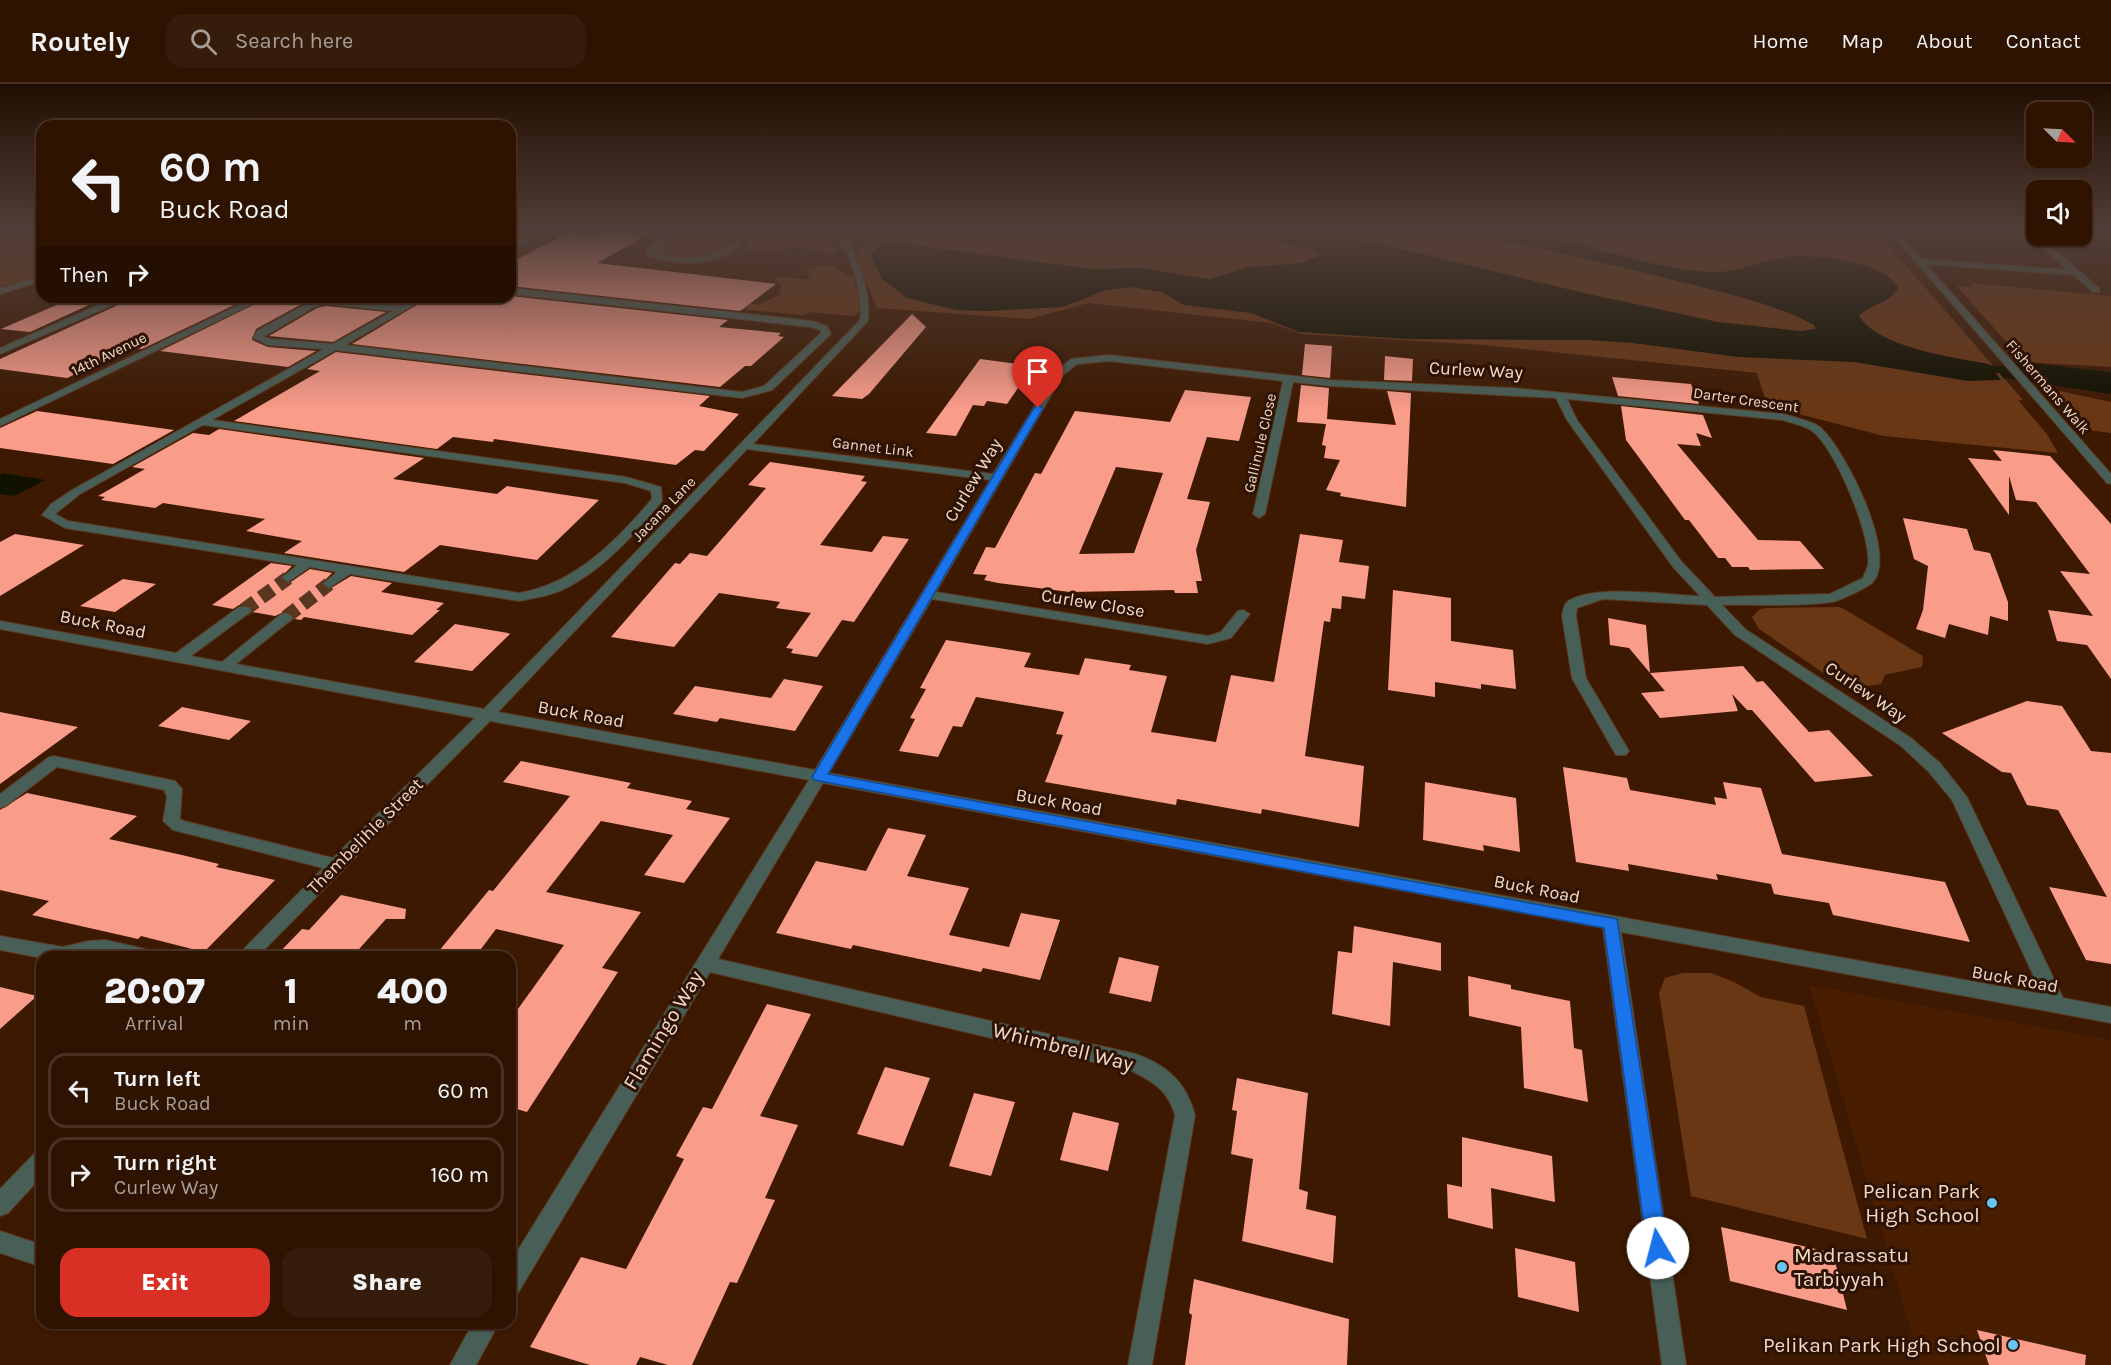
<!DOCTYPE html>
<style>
body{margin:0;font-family:Karla,sans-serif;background:#361c0b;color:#f1f3f6;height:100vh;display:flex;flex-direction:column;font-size:22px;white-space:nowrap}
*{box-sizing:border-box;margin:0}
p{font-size:20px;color:#a79e99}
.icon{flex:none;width:33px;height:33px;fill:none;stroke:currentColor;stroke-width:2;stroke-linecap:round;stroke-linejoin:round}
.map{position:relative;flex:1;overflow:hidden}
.sheet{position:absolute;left:36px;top:867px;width:480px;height:378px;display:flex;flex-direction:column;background:#2e1301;border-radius:18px;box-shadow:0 2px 4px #0004,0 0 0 2px #493223}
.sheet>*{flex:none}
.guide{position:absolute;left:36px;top:36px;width:480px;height:183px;border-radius:18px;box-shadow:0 2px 4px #0004,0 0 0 2px #493223;background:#2e1301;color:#f1f3f6;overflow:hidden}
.needle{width:39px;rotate:114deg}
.buttons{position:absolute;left:2026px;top:18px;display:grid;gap:12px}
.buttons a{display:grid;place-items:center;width:66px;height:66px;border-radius:12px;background:#2e1301;box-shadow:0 2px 4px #0004,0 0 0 2px #493223;font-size:30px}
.pin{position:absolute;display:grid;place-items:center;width:51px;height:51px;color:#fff;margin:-62px -26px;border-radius:50% 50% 50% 0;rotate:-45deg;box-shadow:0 0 6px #0007}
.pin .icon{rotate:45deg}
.me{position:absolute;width:66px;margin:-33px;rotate:352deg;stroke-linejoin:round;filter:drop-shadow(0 0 4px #0008)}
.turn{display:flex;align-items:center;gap:21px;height:126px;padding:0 24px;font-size:27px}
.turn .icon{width:78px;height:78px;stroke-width:2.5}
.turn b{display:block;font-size:42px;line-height:51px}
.then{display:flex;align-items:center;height:57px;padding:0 24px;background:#0003;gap:12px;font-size:22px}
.eta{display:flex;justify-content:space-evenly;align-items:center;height:102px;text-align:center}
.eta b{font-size:36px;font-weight:800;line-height:42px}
.cta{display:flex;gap:12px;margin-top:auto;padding:12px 24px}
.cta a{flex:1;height:69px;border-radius:18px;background:#d93025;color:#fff;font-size:24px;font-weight:800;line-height:69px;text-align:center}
.cta a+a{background:#361c0b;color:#f1f3f6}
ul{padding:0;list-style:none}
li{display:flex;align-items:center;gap:18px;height:75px;margin:0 12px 9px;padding:0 12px;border:3px solid #493223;border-radius:18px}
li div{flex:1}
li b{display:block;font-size:22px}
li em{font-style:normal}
header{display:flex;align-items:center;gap:36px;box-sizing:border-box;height:84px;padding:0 30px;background:#2e1301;border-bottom:2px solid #493223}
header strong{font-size:28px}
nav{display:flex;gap:33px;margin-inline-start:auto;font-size:21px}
.search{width:420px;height:54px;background:#361c0b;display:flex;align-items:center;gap:15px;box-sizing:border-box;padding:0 21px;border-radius:18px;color:#a79e99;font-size:22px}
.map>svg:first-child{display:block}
</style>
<header>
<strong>Routely</strong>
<div class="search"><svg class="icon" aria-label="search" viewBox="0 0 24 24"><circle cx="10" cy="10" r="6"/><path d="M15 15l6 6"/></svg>Search here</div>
<nav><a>Home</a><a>Map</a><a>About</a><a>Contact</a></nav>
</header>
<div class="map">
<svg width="2111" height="1281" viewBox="0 0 2111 1281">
<rect width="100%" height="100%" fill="#3d1901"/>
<path fill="#481d00" d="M1809,901L2111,956V1281H1921Z"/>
<path fill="#6a3714" d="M0,147H42V190L0,203Z
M693,147L708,148L729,155L732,160C715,174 675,179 656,166C662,155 681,150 693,147Z
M728,147H806L826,153L837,168L828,171L810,165L791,163L778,167L745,165L748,157L743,152Z
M877,147H1876L2023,316H2018L2047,350L2058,369L1884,352L1787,327L1768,325L1757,289L1484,261L1302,250L1271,239L1089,219L1029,235L877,224L855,172Z
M823,181L834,182L854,195L862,225L854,232L809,228L804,231L728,224L744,218L759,221L779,211L781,201L774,194C789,190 798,198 811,194L805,187L811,183Z
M1971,199L2111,212V283L2024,278L1957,202L1973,203Z
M2060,307L2111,318V349L2088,346L2054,311Z
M1838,523L1844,525L1923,572L1922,583L1885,591L1881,600L1847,605L1759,545L1752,533L1760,525L1768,524Z
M1683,889H1711L1734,898L1761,913L1804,922L1867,1155L1691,1112L1659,909L1665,894Z"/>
<path fill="#110" d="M1450,147C1474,147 1500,144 1523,148C1587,157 1648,186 1714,188C1739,188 1760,177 1785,173C1812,169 1885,177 1898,204C1886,223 1874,217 1859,232C1880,264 1952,273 1989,280L2001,296L1968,297L1854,278L1738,273L1633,259L1587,256L1405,255L1299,248L1251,229L1184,221L1162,208L1130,203L1106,206L1063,223L987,227L956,226L907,214L882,195L870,170L882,158L898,159L1092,185L1141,184L1210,195L1248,183L1300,179L1322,171C1309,161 1286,163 1271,155L1275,151L1360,155L1580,208L1718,238L1800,247L1815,245L1814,241C1769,217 1719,208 1670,195C1597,177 1524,160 1450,147Z
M3,389L45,396L14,412L0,410V391Z"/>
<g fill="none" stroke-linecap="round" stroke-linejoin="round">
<path stroke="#110" stroke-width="7" d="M1981,284L2015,287"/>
<path fill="#110" fill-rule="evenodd" d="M2015,277L2111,288V310L2003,294L1998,287L2003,280Z"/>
</g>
<path fill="#fa9c8a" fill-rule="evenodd" d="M603,147H654L597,179L776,200L740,227L510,202V179L569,148L595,152Z
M510,212L728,236L719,243L781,249L778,252L784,253L751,282H745L720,303L352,260L430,213Z
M75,213H106L30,248L1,245Z
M120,213H251L142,265L132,264L67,294L0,285V275L116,222Z
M269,213H321L309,216L256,245L252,256L268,263L316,267L288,283L160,267Z
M338,213H413L401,220Z
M326,222L386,228L333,258L269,252L317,224Z
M912,230L926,243L869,310L862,315L832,312Z
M1305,260L1332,262L1330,294L1302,291Z
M336,268L710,312L699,322L739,330L704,367L695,366L676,381L494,355L493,358L453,353L437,365L234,337L320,287L307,285Z
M1385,272L1413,275L1412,297L1384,296Z
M980,275L1033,282L1007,320L987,317L984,322L973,321L956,352L926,349Z
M1612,293L1691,300L1699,320L1618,312Z
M1301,301L1329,304L1327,335L1396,341L1387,307L1411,309L1406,423L1340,412L1341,409L1326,406L1340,376L1324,374L1326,362L1322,361L1326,340L1297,338Z
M1185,306L1251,313L1239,357L1207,353L1187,415L1210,418L1196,466L1202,497H1196L1198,509H1175L1174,506L1070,508L998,499L984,496L987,491L973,490L986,463L995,464L1035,389L1041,390L1075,327L1170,338ZM1116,383L1163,389L1134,469L1079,470Z
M1621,322L1703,331L1712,354L1696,349L1701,362L1677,360L1758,456L1800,457L1824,485L1750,486L1748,483H1732L1725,474H1718L1689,436H1685L1626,356Z
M37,327L174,346L113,380L0,364V344Z
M219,345L424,374L393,395L497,410L507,402L599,416L537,476L440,461L404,488L284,469L302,457L246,447L265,435L163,419L155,424L101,416L105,413L98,412L145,385L132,383L193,349L209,351Z
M1993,366L2050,372L2111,440V595L2087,561L2057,557L2048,526L2093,532L2060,487L2090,490L2036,418L2016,416L2009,392V431L1968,374L2002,377Z
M770,378L865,392L861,397L867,398L820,461L872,468L883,452L909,455L854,538L842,536L817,573L791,569L793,565L786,564L811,529L776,524L780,518L719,509L674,563L611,553L675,479L680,480L690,469L707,472L766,404L748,401Z
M1903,434L1967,445L1974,466L1990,469L2008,518V537L1990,532L1988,551L1949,540L1945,554L1916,545L1923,526L1928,482L1914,475Z
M15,450L84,461L0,512V458Z
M1300,450L1343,456L1339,478L1369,482L1365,515L1342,512L1341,525L1332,524L1330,538L1324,537L1305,672L1364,682L1359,743L1262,725L1261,730L1177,715L1176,721L1045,698L1063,651L1056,650L1064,628L1054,626L976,613L962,643L953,642L938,673L899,667L915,635L910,634L926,605L920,604L946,556L1031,569L1024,583L1079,591L1085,574L1131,581L1129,586L1167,592L1151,648L1216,658L1231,591L1274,598Z
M271,479L292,482L280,494L288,500L310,485L332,489L321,500L328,506L351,492L392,499L381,508L444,519L436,526H440L412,551L304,533L301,536L295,535L294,531L286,527L275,532L252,528L249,521H239L233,525L212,521Z
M123,495L156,500L115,528L80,522Z
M1393,506L1451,514V557L1513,566L1516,605L1481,600V605L1435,598V613L1388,606Z
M1608,534L1646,541L1650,589L1629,564L1610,561Z
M455,540L508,549L510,550L472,587L414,578Z
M1743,582L1757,598L1763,597L1809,648L1829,646L1873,692L1815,698L1752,626H1747L1732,610L1738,627L1660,634L1641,609L1665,607L1650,589Z
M784,595L823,602L795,647L720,634L717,638L673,630L695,602L771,614Z
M2027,617L2062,622L2091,667L2111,669V880L2086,876L2049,803L2107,813L2058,726L2027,721L2011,689L2002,688L1942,649Z
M182,623L251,637L229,656L158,642Z
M0,628L78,643L0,700Z
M521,677L631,699L627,704L692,717L686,725L730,734L684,799L644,791L673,751L601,737L546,808L641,828L602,884L618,888L527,1028L510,1023V936L564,861L496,845L475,873H434L489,806L493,807L570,712L503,698Z
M1563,683L1627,694L1630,706L1716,721L1714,713L1727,715L1723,698L1761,704L1782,770L1945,798L1970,858L1833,831L1829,819L1774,810L1771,800L1716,790L1718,796L1628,780L1629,787L1576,778Z
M1425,698L1516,714L1520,768L1483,761L1484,767L1423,756Z
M27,709L137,732L109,755L182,771L219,780L216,783L275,796L204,868L141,852L138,855L32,831L49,817L0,806V726Z
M888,744L926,751L907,792L969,804L949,851L1009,863L1021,829L1060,836L1040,896L983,884L981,888L853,861L851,865L776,849L816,777L866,787Z
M341,811L406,825L405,835H386L352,873H275L302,845L309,846Z
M1354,842L1441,859V887L1393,878L1390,942L1332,930L1338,867L1352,869Z
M1119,873L1159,882L1151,918L1109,909Z
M1468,892L1511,901V905L1570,917L1574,964L1582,966L1588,1018L1524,1004L1521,943L1469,932Z
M0,903L37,912L0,945Z
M767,920L811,930L760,1032L798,1041L765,1114L775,1116L737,1199L730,1198L692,1281H668L640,1273L636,1281H590L530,1263L581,1173L626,1185L684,1075L676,1072L703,1023L712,1025Z
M885,983L930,994L903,1062L857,1050Z
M1237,994L1308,1009L1299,1105L1308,1108L1306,1125L1336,1132L1333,1179L1242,1157L1253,1075L1231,1070L1237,1027L1232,1026Z
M974,1009L1015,1018L991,1092L949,1082Z
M1073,1028L1119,1039L1108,1087L1060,1076Z
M1462,1053L1552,1072L1555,1118L1491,1104L1493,1145L1448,1134L1447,1100L1462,1103Z
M1721,1143L1833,1169L1847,1226L1730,1197Z
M1515,1164L1575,1178L1579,1228L1518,1213Z
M1194,1195L1349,1235L1347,1281H1185L1192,1231L1189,1229Z
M1977,1246L2086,1271L2085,1281H1989Z"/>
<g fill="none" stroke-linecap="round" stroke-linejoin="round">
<path stroke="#58361f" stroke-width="14" stroke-dasharray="14 7" stroke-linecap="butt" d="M244,526L288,494
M286,533L329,500"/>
<defs>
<path id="minor" d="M539,147H549L510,167V162Z
M673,147H683L658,163L655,168C682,178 712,176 736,158L735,155L712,147H725L741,152L744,159C719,183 680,182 649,172L646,167L652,159Z
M830,147L843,150C859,174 871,208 868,237L753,360L993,390L1056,287L1071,275L1109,271L1330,296L1513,304L1783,330C1794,333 1813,337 1821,344C1845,366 1898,470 1873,498C1869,503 1839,517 1832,518C1797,523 1758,520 1722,521L1745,545L1911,654L1940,679L1967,713L2063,914L2111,923V939L1621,848L1686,1281H1662L1603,844L823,699L718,875L1136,970C1168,982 1186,998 1195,1031L1152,1281H1128L1175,1031C1168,1007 1154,998 1132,987L710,888L518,1209L510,1213V1179L809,696L490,637L257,873H236L323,784L173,746L163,737L167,713L164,706L57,683L6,722L0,724V710L49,673L54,672L175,697L182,705L180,735L184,737L333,774L475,634L0,545V537L176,569L239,523H249L251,526L249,529L191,572L222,578L281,530L286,529L293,533L291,536L236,580L484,625L860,236C863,208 852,167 830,147ZM1109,277L1283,297L1253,430L1259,434L1265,430L1293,298L1330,302L1556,314L1567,336L1673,483L1700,512C1667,511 1598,500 1570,516C1564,519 1563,526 1562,532L1572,594L1616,671H1626L1629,667L1586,594L1576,532L1577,524L1603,515L1707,521L1735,551L1901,662L1928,687L1952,716L2042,910L829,689L932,515L1208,560L1231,554L1250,530L1243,526L1238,527L1221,548L1208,552L936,508L1063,291L1077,280ZM1567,315L1782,336C1791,339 1804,341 1812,347C1835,363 1872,453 1868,481C1867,485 1864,490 1863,494L1830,510L1715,513L1681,477L1577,336ZM747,365L990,396L815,686L498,628Z
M1889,147H1897L1921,175L2068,186L2024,147H2033L2099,204V208H2093L2074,191L1926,180L2111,390V400L2107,399Z
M42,192V197L0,210V204Z
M510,204L812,237L827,242L831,250L772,306L742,314L336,266L212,336L626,393L661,403L662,417C636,449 602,487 564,505C550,512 535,514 519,517L350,490L329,504L323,500L337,488L310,483L288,498L282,494L297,481L65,444L42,431L51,420L72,406L324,265L268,261L253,254L257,247L310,218L326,214L401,222L418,213H428L345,261L742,308L764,302L821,249L820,246L811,243L510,210ZM326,220L393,227L333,260L270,255L263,253L316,222ZM203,341L625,399L651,407L652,415C617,456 575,500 519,509L68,437L55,430L80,410Z
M110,213H118L115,220L0,270V264L101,220Z
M256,213H267L0,342V335Z
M0,852L63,863L88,857L106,856L149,866L156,868L158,873H117L106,870L42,874L0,866Z
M42,1067V1092L8,1129L0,1132V1105L34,1070Z
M0,1147L42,1161V1183L0,1169Z
M473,1239H499L476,1281H450Z"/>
</defs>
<use href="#minor" stroke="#5a3821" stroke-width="2"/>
<use href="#minor" fill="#485f57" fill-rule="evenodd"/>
</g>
<linearGradient id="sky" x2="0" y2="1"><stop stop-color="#220e01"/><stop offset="0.45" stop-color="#513e38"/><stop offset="1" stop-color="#513e38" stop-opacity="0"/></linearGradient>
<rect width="2111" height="327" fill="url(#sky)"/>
<path fill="#1a73e8" stroke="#114b97" stroke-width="1.5" d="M1038,321L1043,324L828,690L1617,835L1668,1164L1665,1172L1658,1175L1650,1172L1647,1164L1604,844L814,696L812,693L1034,324Z"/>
<g fill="#68c4f0" stroke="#2e1302" stroke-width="2">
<circle cx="1992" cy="1119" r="6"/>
<circle cx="1782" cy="1183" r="6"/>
<circle cx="2013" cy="1261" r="6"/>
</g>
<g text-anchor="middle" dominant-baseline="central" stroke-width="6" stroke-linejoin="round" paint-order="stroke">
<g font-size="15" fill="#f2d9cb" stroke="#2e1302">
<text transform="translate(109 270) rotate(-26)">14th Avenue</text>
<text transform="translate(2048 303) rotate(49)">Fishermans Walk</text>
<text transform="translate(1746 316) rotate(8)">Darter Crescent</text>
<text transform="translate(1260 359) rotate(-77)">Gallinule Close</text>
<text transform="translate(873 363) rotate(7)">Gannet Link</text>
<text transform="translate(664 425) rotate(-46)">Jacana Lane</text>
</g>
<g font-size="18" fill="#f2d9cb" stroke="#2e1302">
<text transform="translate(1476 286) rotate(3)">Curlew Way</text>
<text transform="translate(973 396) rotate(-59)">Curlew Way</text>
<text transform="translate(1093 519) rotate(9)">Curlew Close</text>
<text transform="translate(103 540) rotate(11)">Buck Road</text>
<text transform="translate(1866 608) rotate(34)">Curlew Way</text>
<text transform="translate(581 630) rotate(10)">Buck Road</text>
<text transform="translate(1059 718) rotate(10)">Buck Road</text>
<text transform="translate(365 752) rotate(-45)">Thembelihle Street</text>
<text transform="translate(1537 805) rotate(11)">Buck Road</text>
<text transform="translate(2015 895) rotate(10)">Buck Road</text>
</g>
<g font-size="21" fill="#f2d9cb" stroke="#2e1302">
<text transform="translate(663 946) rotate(-59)">Flamingo Way</text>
<text transform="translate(1063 963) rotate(14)">Whimbrell Way</text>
</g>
<g font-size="21" fill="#f2d9cb" stroke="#2e1302" text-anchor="end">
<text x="1980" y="1107">Pelican Park<tspan x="1980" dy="24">High School</tspan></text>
<text x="1794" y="1171" text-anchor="start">Madrassatu<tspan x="1794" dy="24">Tarbiyyah</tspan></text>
<text x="2001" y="1261">Pelikan Park High School</text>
</g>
</g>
</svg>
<div class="buttons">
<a><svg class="needle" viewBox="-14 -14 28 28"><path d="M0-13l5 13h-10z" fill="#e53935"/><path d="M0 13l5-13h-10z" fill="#a79e99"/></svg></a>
<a><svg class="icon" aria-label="sound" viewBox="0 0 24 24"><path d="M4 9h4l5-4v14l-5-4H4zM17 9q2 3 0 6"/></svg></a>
</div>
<div class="pin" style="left:1038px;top:324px;background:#d93025"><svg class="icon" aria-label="arrive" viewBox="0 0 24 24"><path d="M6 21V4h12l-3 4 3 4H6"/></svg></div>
<svg class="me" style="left:1658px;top:1164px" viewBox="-20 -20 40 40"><circle r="19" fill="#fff"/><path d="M0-13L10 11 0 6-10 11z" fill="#1a73e8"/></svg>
<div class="guide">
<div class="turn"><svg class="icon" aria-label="left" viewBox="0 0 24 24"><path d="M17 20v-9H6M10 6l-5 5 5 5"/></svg><div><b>60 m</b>Buck Road</div></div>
<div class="then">Then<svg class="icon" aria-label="right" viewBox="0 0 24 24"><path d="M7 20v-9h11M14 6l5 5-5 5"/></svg></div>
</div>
<section class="sheet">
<div class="eta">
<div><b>20:07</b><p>Arrival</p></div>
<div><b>1</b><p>min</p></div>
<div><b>400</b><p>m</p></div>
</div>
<ul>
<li><svg class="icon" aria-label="left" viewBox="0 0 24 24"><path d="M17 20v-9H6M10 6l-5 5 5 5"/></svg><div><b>Turn left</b><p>Buck Road</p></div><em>60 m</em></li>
<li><svg class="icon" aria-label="right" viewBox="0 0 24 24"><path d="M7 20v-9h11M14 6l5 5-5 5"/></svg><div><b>Turn right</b><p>Curlew Way</p></div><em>160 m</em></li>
</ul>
<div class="cta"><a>Exit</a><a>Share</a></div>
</section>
</div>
